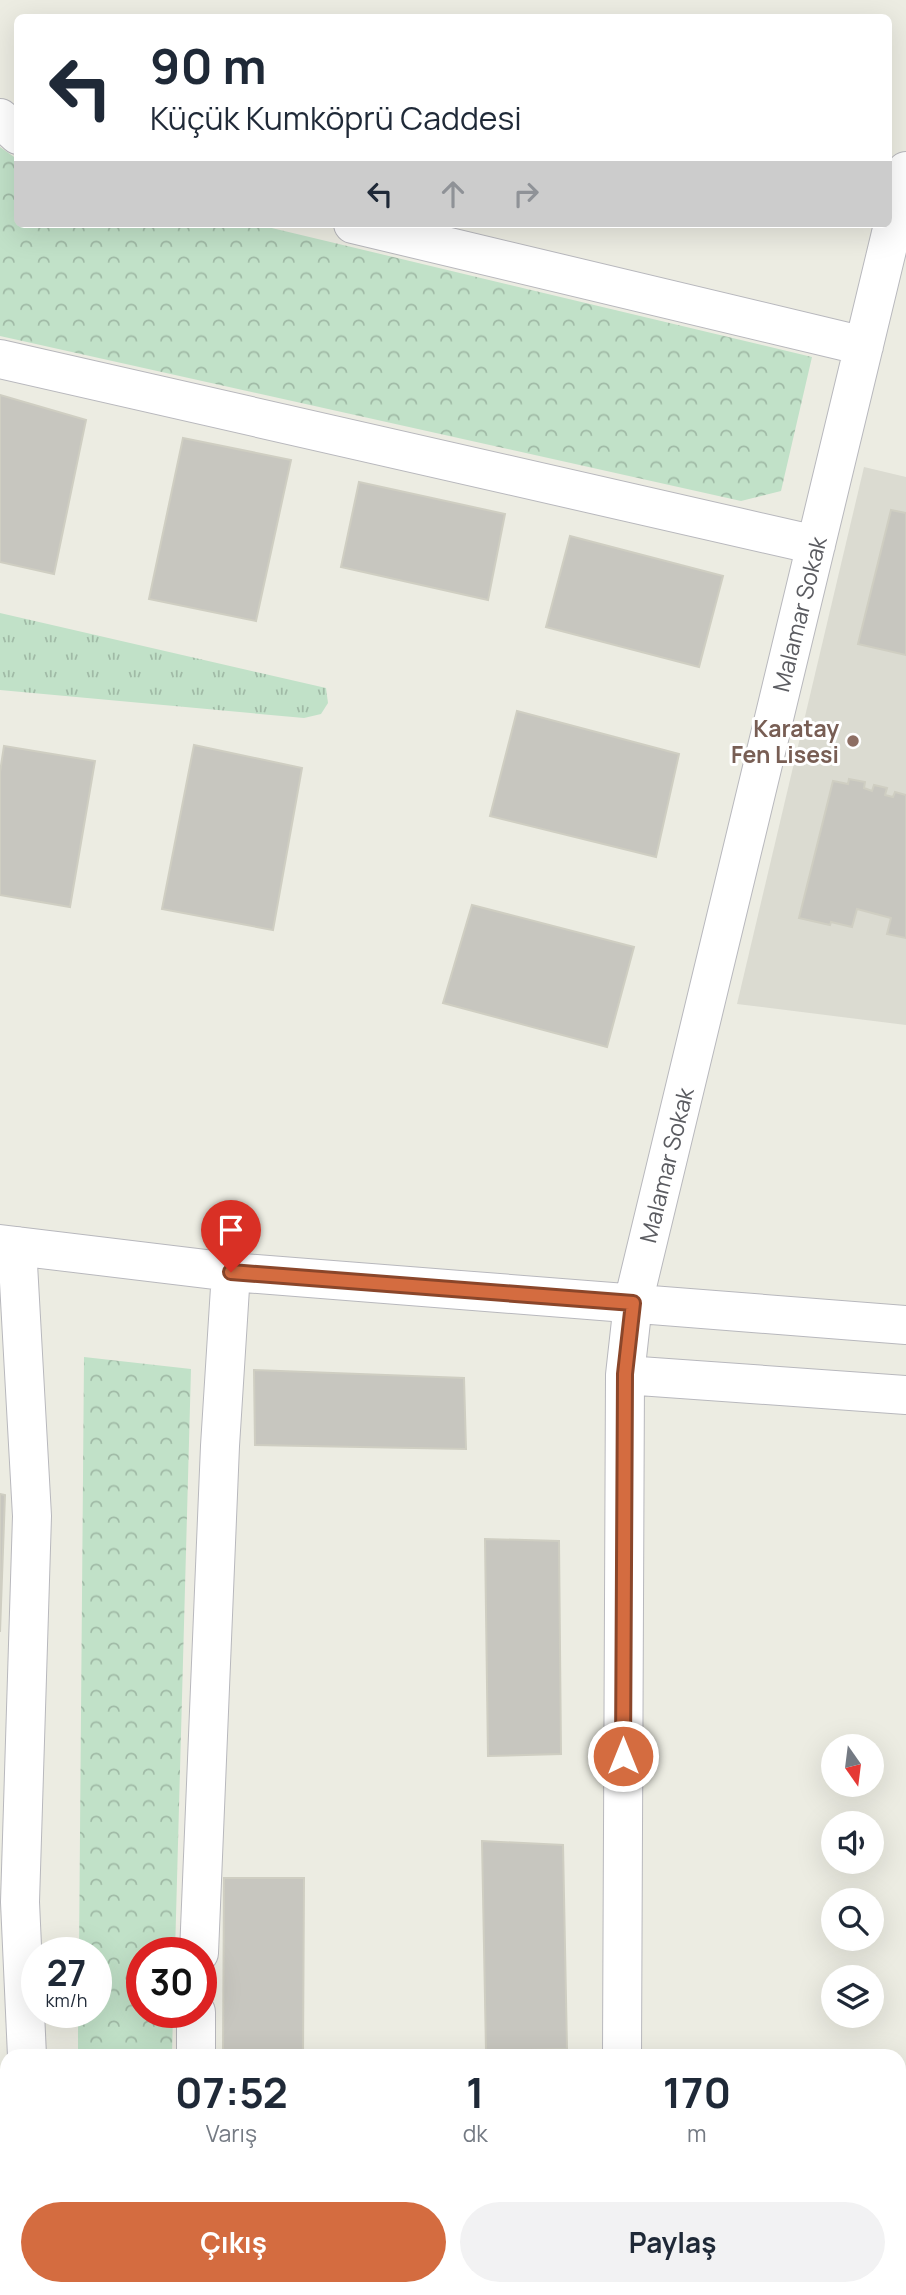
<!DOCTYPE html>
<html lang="tr">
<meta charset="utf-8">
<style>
body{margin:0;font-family:Manrope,sans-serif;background:#f2f2f3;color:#1f2937;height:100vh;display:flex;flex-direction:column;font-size:26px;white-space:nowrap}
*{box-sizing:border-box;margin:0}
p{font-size:23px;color:#747a83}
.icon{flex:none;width:38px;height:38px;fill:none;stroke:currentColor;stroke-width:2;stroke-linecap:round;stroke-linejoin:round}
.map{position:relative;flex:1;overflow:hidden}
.panel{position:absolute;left:0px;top:2049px;width:906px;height:247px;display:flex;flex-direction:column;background:#fff;border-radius:21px 21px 0 0;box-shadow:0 7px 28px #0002}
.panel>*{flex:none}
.guide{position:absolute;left:14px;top:14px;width:878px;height:214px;border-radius:10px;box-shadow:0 7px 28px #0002;background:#fff;color:#1f2937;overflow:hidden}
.needle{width:46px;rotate:166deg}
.tools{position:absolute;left:821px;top:1734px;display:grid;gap:14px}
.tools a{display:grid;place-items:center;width:63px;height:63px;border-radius:50%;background:#fff;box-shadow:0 7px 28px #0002;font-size:35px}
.speed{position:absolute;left:21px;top:1937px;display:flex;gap:14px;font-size:35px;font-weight:700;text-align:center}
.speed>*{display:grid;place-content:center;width:91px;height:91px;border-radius:50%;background:#fff;box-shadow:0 7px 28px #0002;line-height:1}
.speed small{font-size:18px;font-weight:400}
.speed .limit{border:10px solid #d22;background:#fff;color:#111}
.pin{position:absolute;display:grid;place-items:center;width:60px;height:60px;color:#fff;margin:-72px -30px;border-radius:50% 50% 50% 0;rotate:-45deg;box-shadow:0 0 7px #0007}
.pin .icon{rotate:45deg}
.me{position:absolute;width:77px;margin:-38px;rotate:0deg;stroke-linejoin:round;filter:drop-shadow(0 0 5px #0008)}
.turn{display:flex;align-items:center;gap:24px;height:147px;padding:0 21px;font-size:32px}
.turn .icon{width:91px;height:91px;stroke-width:2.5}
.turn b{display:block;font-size:49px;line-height:60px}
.lanes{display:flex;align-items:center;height:66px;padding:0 21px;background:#0003;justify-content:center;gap:35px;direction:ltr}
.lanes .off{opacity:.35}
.eta{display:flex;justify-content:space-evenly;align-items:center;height:119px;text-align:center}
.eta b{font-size:42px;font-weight:700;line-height:49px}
.primary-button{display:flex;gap:14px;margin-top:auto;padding:14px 21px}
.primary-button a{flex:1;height:80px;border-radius:42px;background:#d46c40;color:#fff;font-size:28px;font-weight:700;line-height:80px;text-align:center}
.primary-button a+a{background:#f2f2f3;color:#1f2937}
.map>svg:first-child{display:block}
</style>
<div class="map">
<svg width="906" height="2295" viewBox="0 0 906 2295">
<defs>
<pattern id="grass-tufts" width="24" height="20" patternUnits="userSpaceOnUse" patternTransform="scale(1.75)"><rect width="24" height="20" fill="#c1e1c8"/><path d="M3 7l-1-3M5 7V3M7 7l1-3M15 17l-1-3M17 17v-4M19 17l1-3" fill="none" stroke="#a0baa6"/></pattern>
<pattern id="park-crowns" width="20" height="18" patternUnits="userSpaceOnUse" patternTransform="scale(1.75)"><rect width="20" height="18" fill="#c1e1c8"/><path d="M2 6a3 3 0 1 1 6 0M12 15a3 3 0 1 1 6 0" fill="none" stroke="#a0baa6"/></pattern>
</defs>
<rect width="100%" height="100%" fill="#ecece2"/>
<path fill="#dbdbd1" d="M864,467L906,477V1025L737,1004Z"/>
<path fill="url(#grass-tufts)" d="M0,613L326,688L328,703L321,714L304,718L0,690Z"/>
<path fill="url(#park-crowns)" d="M0,147L17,159L18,224H255L812,357L781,491L741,501L0,336Z
M84,1357L191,1369L175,1953H142V2012L173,2013L172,2056H78V2013L96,2012V1953H79Z"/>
<path fill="#c7c6bf" stroke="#cfcec2" stroke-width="2" d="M0,395L86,420L54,574L0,562Z
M183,438L291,460L256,621L149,599Z
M359,482L505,514L488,600L341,567Z
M891,510L906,513V655L858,644Z
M570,536L723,576L699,667L546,627Z
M517,711L679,754L656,857L490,816Z
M194,745L302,768L273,930L162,909Z
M4,746L95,761L70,907L0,895V772Z
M849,779L865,782L864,788L872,791L874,785L887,788L885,795L893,797L895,792L906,795V938L887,934L891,918L857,909L852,927L831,922L830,925L799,918L833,781L848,784Z
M472,905L634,947L607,1047L443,1003Z
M254,1370L464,1378L466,1449L255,1445Z
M0,1494L5,1495L0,1632Z
M485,1539L559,1541L561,1754L488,1756Z
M482,1841L563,1845L567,2049L486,2051Z
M224,1878H304L303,2056H223Z
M906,2094V2159H900V2095Z"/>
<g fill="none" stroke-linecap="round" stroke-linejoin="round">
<defs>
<path id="minor" d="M0,118L18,135
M353,224L864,346
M0,359L816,545
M0,1244L231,1272L906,1325
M17,1246L32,1516L20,1902L27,2056
M625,1375L906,1395
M199,1953L220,1446L231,1272
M196,2056V2012
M622,2056L625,1375L633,1303L906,171
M0,2160L7,2158
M900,2249L906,2248
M42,2289V2295
M627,2293L653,2289"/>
</defs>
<use href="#minor" stroke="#b8b8bd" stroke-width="40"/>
<use href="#minor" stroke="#fff" stroke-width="38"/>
</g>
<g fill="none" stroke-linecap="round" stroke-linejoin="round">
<defs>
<path id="route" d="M231,1272L633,1303L625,1374L623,1756"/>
</defs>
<use href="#route" stroke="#8a462a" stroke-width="18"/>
<use href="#route" stroke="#d46c40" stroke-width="12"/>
</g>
<circle fill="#8d6e63" stroke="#fff" stroke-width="2.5" cx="853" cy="741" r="7"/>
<g text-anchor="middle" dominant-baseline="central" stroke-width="6" stroke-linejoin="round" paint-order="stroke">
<g font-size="23" fill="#5b5c61" stroke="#fff">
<text transform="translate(799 614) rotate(-76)">Malamar Sokak</text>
<text transform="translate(666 1165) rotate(-76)">Malamar Sokak</text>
</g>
<g font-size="23" font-weight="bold" fill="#785e54" stroke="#fff" text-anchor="end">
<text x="839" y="728">Karatay<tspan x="839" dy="26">Fen Lisesi</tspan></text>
</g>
</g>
</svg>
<div class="tools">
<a><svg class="needle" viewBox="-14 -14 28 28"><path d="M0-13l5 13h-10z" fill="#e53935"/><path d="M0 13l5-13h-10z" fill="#747a83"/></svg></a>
<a><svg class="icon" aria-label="sound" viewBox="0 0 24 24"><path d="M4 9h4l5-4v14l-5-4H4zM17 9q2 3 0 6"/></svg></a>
<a><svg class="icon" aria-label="search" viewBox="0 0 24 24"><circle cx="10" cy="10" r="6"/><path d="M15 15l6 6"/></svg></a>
<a><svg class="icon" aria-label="layers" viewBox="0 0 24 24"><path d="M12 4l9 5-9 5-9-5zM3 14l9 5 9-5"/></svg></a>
</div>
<div class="speed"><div>27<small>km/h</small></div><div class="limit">30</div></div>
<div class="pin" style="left:231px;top:1272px;background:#d93025"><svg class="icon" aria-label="arrive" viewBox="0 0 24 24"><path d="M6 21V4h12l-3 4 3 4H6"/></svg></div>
<svg class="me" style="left:623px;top:1756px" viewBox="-20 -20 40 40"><circle r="17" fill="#d46c40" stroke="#fff" stroke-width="3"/><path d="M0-11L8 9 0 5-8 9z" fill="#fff"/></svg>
<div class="guide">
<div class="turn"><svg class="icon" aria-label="left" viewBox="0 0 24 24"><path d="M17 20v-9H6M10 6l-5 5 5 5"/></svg><div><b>90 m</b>Küçük Kumköprü Caddesi</div></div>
<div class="lanes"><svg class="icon" aria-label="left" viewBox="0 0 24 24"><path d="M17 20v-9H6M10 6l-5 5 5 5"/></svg><svg class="icon off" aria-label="ahead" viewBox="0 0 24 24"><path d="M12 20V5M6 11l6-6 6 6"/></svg><svg class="icon off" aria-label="right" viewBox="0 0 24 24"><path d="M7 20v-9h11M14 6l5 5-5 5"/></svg></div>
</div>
<section class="panel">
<div class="eta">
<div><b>07:52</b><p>Varış</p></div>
<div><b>1</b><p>dk</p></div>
<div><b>170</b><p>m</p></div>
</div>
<div class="primary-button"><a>Çıkış</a><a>Paylaş</a></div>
</section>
</div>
